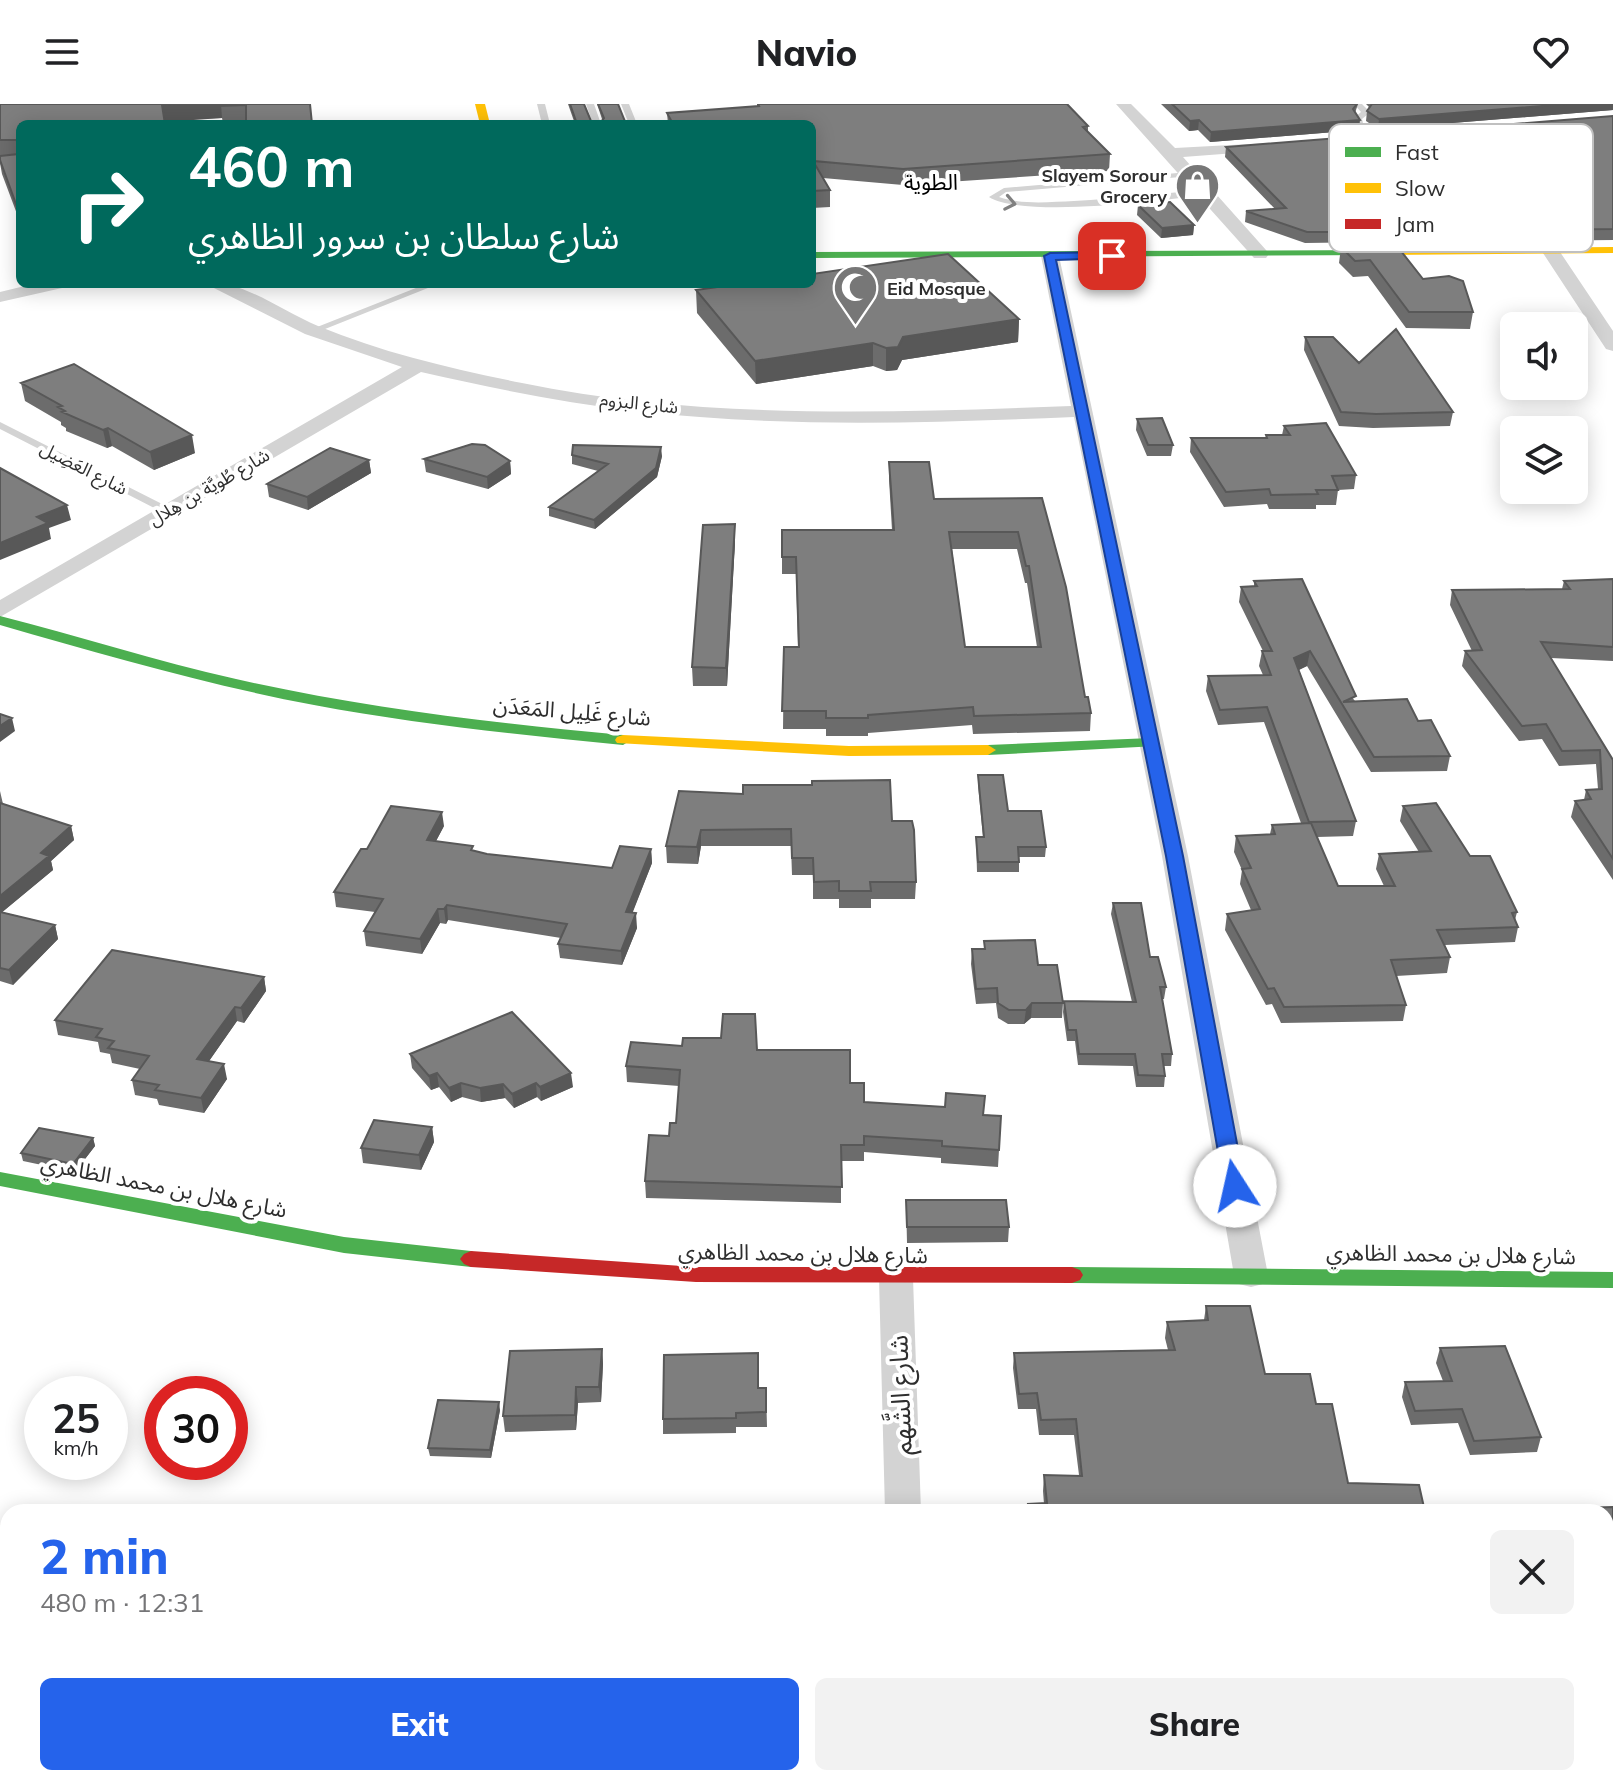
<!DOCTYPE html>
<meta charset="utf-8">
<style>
body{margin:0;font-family:Mulish,"Noto Sans Arabic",sans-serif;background:#f2f2f2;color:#202124;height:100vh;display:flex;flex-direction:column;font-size:30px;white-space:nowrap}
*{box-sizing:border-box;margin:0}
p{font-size:26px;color:#757577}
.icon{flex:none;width:44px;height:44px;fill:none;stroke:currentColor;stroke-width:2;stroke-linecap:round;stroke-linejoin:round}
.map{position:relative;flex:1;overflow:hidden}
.sheet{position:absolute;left:0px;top:1400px;width:1614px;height:282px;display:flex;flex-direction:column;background:#fff;border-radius:24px 24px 0 0;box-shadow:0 4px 20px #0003}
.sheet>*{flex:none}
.guide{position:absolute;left:16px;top:16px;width:800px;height:168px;border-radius:12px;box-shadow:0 4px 20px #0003;background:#00695c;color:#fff;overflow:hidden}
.fabs{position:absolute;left:1500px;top:208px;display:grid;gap:16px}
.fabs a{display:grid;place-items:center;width:88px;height:88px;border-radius:12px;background:#fff;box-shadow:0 4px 20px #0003;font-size:40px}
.speed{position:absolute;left:24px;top:1272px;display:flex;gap:16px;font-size:40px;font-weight:700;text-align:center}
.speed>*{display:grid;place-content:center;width:104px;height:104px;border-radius:50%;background:#fff;box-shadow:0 4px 20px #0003;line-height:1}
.speed small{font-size:20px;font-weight:400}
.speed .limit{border:12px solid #d22;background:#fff;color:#111}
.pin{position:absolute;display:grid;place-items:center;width:68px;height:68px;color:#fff;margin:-34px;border-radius:16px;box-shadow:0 4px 12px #0006}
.me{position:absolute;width:88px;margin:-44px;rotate:350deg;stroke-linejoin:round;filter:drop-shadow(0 0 6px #0008)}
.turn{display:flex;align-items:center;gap:28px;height:168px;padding:0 40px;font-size:36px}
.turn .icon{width:104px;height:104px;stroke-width:2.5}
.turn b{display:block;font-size:56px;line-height:68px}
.round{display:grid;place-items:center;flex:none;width:84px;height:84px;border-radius:12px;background:#f2f2f2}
.summary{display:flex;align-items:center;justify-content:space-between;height:136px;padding:0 40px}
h1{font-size:48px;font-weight:800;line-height:60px;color:#2563eb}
.cta{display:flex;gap:16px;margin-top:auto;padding:16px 40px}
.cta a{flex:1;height:92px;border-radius:12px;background:#2563eb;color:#fff;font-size:32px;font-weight:800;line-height:92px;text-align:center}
.cta a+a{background:#f2f2f2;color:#202124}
header{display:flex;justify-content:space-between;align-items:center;height:104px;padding:0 40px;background:#fff;font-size:36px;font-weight:800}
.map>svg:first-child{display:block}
</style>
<header><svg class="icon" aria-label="menu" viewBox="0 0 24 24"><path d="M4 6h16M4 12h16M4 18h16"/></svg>Navio<svg class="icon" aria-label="heart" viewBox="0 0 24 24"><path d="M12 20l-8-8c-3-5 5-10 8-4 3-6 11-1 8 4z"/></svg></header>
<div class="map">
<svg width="1613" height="1681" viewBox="0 0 1613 1681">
<rect width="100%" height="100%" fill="#fff"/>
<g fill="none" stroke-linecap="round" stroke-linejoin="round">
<path fill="#d3d3d3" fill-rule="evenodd" d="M537,0H545L550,20H542Z
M586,0H594L601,20H593Z
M621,0H629L637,20H629Z
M1354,0H1362L1368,6V10L1362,15L1363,19L1380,30V34C1370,34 1357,23 1354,14L1361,8Z
M1189,68H1192V72L1006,88L999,93C1022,101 1050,98 1074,97C1118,95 1161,89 1205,86L1209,88L1208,90C1165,97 1022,114 989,93L1004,84Z
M426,180H438L315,229L307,227Z
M0,318L172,405L173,407L172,409H164L0,325Z"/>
<path fill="#d3d3d3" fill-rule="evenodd" d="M1116,0H1131L1175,44L1268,39V45L1262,47L1183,53L1266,146L1269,150L1266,154H1254Z
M1550,141L1556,142L1613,227V247L1606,245L1541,146Z
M1050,147L1059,152L1188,752L1268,1171L1263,1180L1251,1183L1239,1180L1234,1171L1162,752L1074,313C928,319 781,324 636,307C563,299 492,284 421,268L0,513V496L402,263L305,230L206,180C214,180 223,179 230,181C260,189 289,210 318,222C383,249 453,265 522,279C701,316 890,309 1071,302L1041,152Z
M33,180H65L62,184L0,198V188Z
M896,1162L908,1165L913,1174L921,1408H885L879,1174L884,1165Z
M892,1674H932L933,1681H891Z"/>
<path fill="#4caf50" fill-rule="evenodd" d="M1388,146V150L1384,151L812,154V148Z
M0,512C79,532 156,557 236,575C364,604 493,619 623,631L631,636L623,641C520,631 416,620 314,601C208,581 104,551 0,521Z
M1151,634L1159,639L1157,642L988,651L980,646L988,641Z
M0,1068L344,1133L471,1147L478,1150L482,1155L478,1160L471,1163L344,1149L0,1082Z
M1072,1163L1613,1168V1184L1072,1179L1064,1176L1061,1171L1064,1166Z"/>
<path fill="#ffc107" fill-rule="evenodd" d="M475,0H485L490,20H480Z
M1613,143V149L1384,151L1378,148L1384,145Z
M623,631L849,642L988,641L996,646L988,651L849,652L617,639L615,636L617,633Z"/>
<path fill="#c62828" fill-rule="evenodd" d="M471,1147L696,1163H1072L1080,1166L1083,1171L1080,1176L1072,1179L696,1178L471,1163L464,1160L460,1155L464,1150Z"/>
</g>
<path fill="#6c6c6c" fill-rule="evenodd" d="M0,0H310L246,18L223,19L222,14L20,20V118L2,70L0,59Z
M568,0H584L591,17L601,18L602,15L597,0H618L626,20H575Z
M757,0H1067L1088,22V28L1110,50L1109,67L903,81L823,74L830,86V103L812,104V20H668L667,9L757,3Z
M1161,0H1358L1355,9L1359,26L1210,38L1198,26L1189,27Z
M1366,0H1613V6L1378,25L1366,17L1367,7L1370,4Z
M1613,12V136L1519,137L1503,118L1380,129L1379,138L1305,139L1245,118L1246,107L1275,105L1225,53L1226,43Z
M1138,101L1194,121L1193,131L1161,134L1137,111Z
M1341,143L1423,175L1473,208L1470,225L1406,224L1368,172L1353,173L1339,159Z
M696,186L1019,215L1018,238L902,256L897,266L886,267L873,262L756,280L697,209Z
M1305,233L1359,259L1453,308L1450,322L1373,324L1339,322L1304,246Z
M21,279L195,349L154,366L112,342L107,344L66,327V324L61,321V318L25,297Z
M1137,315L1173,341L1171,352H1147L1136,326Z
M1284,322L1356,371L1354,385L1338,386L1336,401H1316V405H1269L1267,400L1224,403L1190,348L1191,334H1266V331H1282Z
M572,351L662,352L657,373L595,425L549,412V403L598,367L572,360Z
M424,355L510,357L511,370L488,385L426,368Z
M369,356L371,369L308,406L269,393L267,380Z
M889,358L934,395L1042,394L1085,593L1091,609L1090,627L973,630L972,621L868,629V632H826V625H783L784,543H798L796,470H782V426H892L889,375ZM952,445H1017L1025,479H1027L1037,543H965Z
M735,420V438L727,582H693L692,563Z
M1613,475V557L1551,554L1613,656V776L1571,713L1575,697L1584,696L1586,686L1598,685L1596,660L1559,662L1542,635L1519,637L1462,562L1465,547H1472L1450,501L1452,486L1562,485L1564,477Z
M1254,477L1355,597L1418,617L1450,652L1447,667L1371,668L1307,562L1299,566L1356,717L1353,732L1317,733L1338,782H1384L1376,765L1379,750L1419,748L1400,717L1403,702L1470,752L1517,808L1515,816L1518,823L1515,838L1445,841L1450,853L1447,869L1396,872L1406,901L1403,917L1281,919L1272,900L1266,901L1225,826L1227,810L1251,806L1240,780L1242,766L1234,748L1236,732L1270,730L1272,721L1301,719L1264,618L1218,621L1206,587L1208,572L1263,571L1259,562L1262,547H1263L1239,498L1241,483H1254Z
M978,671L1008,707L1046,743L1045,753H1019V768H977L976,733H983L978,681Z
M0,687L3,700L71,722L74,736L51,757L53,766L2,808L55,821L58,835L13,881L0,877Z
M679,687L892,717L916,778L915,795H871V804H839V795H813V771H792L791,742H701L698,760L667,759L666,742Z
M444,722L436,737L487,750L612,764L651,745L652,759L632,809L637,824L622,861L560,854L558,840L561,834L448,816L446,820L440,819L422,850L366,842L364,827L375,808L336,803L334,788L367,745Z
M1113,799L1150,853L1166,883L1164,895H1162L1172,950L1171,962H1164L1165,972L1164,983H1136L1133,962L1078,961L1075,937H1067L1063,908L1064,897L1132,898L1111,810Z
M984,837L1038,861L1063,899L1062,914H1031L1024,920H1008L998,914L996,899L976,900L971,860L972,845H984Z
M264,873L266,887L244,919L237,917L209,957L227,975L204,1009L159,1001L157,995L135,991L132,976L140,965L112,959L110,950L100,948L98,938L58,931L55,916Z
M682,942L757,946L850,979L864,998L1001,1012L998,1063L941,1059V1054L864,1048V1057H841V1099L646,1094L645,1077L676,1019L679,982L627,978L626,962Z
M410,950L573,983L541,997L537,993L514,1004L505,994L481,998L462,993L451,998L439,983L431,986L412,964Z
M432,1023L434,1038L421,1066L363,1059L361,1044Z
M93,1034L95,1042L75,1068L23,1057L21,1049Z
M906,1096L1009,1123L1008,1138L907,1139Z
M1206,1202L1265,1270L1316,1300L1348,1379L1425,1408H1027L1028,1400H1044L1043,1387L1044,1371H1079L1074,1331H1039L1036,1305H1018L1013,1264L1014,1249L1168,1246L1165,1234L1167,1218L1204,1216Z
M1440,1244L1541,1333L1537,1348L1470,1351L1458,1319L1411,1321L1402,1293L1405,1278L1443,1277L1436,1259Z
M602,1245L603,1260L601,1298L578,1299L576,1326L505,1328L503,1312Z
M758,1284H766L767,1323H736V1329L663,1330V1315Z
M500,1306L491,1354L430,1352L428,1344Z
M1613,1403V1577H1606V1408H1577L1578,1404Z
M326,1674H353L351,1681H327Z"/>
<path fill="#585858" d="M181,0H221L222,14L165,18L162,1Z
M1567,0H1613V6L1378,25L1379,15Z
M1199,16L1198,26L1189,27L1190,17Z
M1360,16L1359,26L1210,38L1211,28Z
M1505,108L1503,118L1380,129L1374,119Z
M1194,121L1193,131L1161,134L1162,124Z
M1019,215L1018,238L902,256L897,266L886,267V244L903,233Z
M873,239V262L756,280L755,257Z
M108,324L112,342L107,344L103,326Z
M192,331L195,349L154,366L150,348Z
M661,343L662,352L657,373L595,425L594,416Z
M369,356L371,369L308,406L307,393Z
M510,357L511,370L488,385L487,373Z
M67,401L71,416L49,424L51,435L0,456V439L37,413Z
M735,420V438L727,582L726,564Z
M1310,547L1307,562L1292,569L1294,554Z
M12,614L15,627L0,638V622Z
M442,708L444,722L429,750L427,736Z
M71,722L74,736L51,757L53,766L0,810V792L41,749Z
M701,726V742L698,760L697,743Z
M651,745L652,759L627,823L626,808Z
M447,801L448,816L446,820L444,805Z
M438,805L440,819L422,850L420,835Z
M636,809L637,824L622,861L621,847Z
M55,821L58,835L13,881L9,866Z
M264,873L266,887L244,919L241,904Z
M1032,899L1031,914L1024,920L1026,906Z
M235,903L237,917L200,970L197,955Z
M224,960L227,975L204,1009L201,994Z
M437,969L439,983L431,986L429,972Z
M571,969L573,983L541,997L540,983Z
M461,979L462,993L451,998L449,984Z
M536,979L537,993L514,1004L512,990Z
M503,980L505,994L481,998L480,984Z
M432,1023L434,1038L421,1066L419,1051Z
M93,1034L95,1042L75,1068L73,1060Z
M602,1245L603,1260L601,1298L599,1283Z
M576,1283L578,1299L576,1326L575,1311Z
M499,1298L500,1306L491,1354L490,1346Z
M343,1674H353L351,1681H345Z"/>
<path fill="#7e7e7e" stroke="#585858" stroke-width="2" fill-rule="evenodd" d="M0,0H181L162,1L165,20H20V111L0,56V52L18,50L19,39L16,36H0Z
M220,0H310L312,20H246V1L220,2Z
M570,0H584L591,17L601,18L604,14L598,0H618L626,20H577Z
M758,0H1067L1088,22L1083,23L1110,50L903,65L813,57L830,86L812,87V20H673L667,9L759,2Z
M1172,0H1357L1353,5L1360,16L1211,28L1199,16L1190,17Z
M1372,0H1567L1379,15L1367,7Z
M1613,12V125L1521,126L1505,108L1374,119L1380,128H1307L1246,107L1286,104L1226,43Z
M1170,98L1194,121L1162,124L1138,101Z
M1397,142L1423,175L1449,172L1463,177L1473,208H1409L1370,156L1355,157L1341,143Z
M948,150L1019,215L903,233L898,243L886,244L873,239L755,257L696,186L739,180H812V170Z
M1396,225L1453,308L1376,310L1341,308L1305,233H1333L1359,259Z
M74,260L192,331L150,348L108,324L103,326L62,308L65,307L58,303L62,302L21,279Z
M1162,314L1173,341H1148L1137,315Z
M1326,319L1356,371L1332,372L1338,386H1316L1318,390L1271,391L1269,385L1226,388L1191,334H1267L1266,331H1290L1284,322Z
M472,340L485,341L510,357L487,373L424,355Z
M573,341L661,343L656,364L594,416L549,403L608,360L572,351Z
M330,344L369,356L307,393L267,380Z
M889,358H929L934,395L1042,394L1066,483L1085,593H1088L1091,609L974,612L973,603L868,611V614H826V607H782L784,543H799L796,453H782V426H894ZM949,428H1018L1026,462H1029L1041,543H965Z
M0,364L67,401L37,413L48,419L0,439Z
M735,420L726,564L692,563L703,421Z
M1302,475L1356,592L1343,598L1407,595L1418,617L1431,616L1450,652L1374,653L1310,547L1294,554L1356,717L1309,718L1267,603L1220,606L1208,572L1271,571L1262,547H1272L1241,483L1257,482L1254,477Z
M1613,475V543L1541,538L1613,656V755L1575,697L1591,695L1586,686L1602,685L1600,646L1562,647L1546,620L1522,622L1465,547L1482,546L1452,486L1570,485L1564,477Z
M0,610L12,614L0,622Z
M978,671H1003L1008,707H1041L1046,743H1018L1019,758H978L976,733H984Z
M890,676L892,717H912L914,726L916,778H870L871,787H839V777L814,778L813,754H792L791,725L701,726L697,743L666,742L679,687L743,690V681H812V677Z
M0,699L71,722L41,749L49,752L0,792Z
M1436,699L1470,752H1490L1517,808L1512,809L1518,823L1437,826L1450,853L1391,856L1406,901L1284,903L1274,884L1268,885L1227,810L1260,805L1242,765L1251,764L1236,732L1275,730L1272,721L1311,719L1338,782H1395L1379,750L1431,747L1403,702Z
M391,702L442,708L427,736L473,742L471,746L487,750L612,764L620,742L651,745L626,808L636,809L621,847L558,840L567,820L447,801L444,805H438L420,835L364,827L383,795L334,788L361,745H367Z
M1113,799H1141L1150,853H1158L1166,883H1160L1172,950H1162L1165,972L1138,971L1135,950H1079L1076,926H1068L1064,897L1136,898Z
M0,808L55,821L9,866L0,864Z
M1035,836L1038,861H1057L1063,899H1032L1026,906H1009L998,899L997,884L976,885L972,845H985L984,837Z
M112,846L264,873L241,904L235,903L197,955L224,960L201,994L155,986L159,981L132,976L149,952L108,944L114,937L96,933L102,925L55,916Z
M512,908L571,969L540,983L536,979L512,990L503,980L480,984L461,979L449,984L437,969L429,972L410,950Z
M723,910H755L757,946H850V979H864V998L945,1003L946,989L985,992L983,1011L1001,1012L999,1046L942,1042V1037L864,1032V1041H841L842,1083L645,1077L649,1031L669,1032L670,1019H676L680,966L626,962L631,938L682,942L683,934H721Z
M374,1016L432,1023L419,1051L361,1044Z
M39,1024L93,1034L73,1060L21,1049Z
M906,1096H1006L1009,1123H907Z
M1206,1202H1250L1265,1270H1310L1316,1300H1332L1348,1379L1419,1381L1425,1408H1029L1028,1400L1047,1399L1044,1371L1082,1372L1076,1315L1041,1316L1037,1289L1019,1290L1014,1249L1175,1246L1167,1218L1208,1216Z
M1505,1242L1541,1333L1474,1337L1462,1305L1415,1307L1405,1278L1452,1277L1440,1244Z
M602,1245L599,1283H576L575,1311L503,1312L510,1247Z
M758,1249V1284H766V1308L736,1309V1314L663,1315L664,1251Z
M438,1296L499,1298L490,1346L428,1344Z
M1613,1403V1554H1606V1408H1579L1578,1404Z"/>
<defs><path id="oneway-chevron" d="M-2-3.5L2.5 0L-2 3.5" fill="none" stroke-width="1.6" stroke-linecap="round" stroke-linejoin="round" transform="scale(2)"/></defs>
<use stroke="#808080" href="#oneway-chevron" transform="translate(1010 99) rotate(11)"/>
<path fill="#2563eb" stroke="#184099" stroke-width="2" d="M1112,148L1116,149V154L1056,156L1183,752L1245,1082L1242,1087H1227L1224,1082L1166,752L1044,152L1050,149Z"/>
<defs>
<symbol id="shop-pin" viewBox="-11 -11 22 30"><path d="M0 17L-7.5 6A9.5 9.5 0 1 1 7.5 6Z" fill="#777" stroke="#fff"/><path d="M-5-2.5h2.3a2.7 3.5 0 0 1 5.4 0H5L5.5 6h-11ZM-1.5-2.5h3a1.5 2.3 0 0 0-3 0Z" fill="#fff"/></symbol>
<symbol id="mosque-pin" viewBox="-11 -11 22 30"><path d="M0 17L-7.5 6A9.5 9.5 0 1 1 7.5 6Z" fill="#777" stroke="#fff"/><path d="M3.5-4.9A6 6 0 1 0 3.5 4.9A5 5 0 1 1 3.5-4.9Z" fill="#fff"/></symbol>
</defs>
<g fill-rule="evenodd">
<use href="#shop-pin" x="1172" y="56" width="51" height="69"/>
<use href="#mosque-pin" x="830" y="158" width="51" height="69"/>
</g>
<g text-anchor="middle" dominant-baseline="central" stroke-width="8" stroke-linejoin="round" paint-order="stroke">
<g font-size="18" font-weight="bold" fill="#2e2e2e" stroke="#fff" text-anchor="end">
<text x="1167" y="71">Slayem Sorour<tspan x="1167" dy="21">Grocery</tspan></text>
<text x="887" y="184" text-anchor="start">Eid Mosque</text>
</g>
<g font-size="18" fill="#2e2e2e" stroke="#fff">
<text transform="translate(639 299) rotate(6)">شارع البزوم</text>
<text transform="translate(84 364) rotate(27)">شارع العَضِيل</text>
<text transform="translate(209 383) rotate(-30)">شارع طُويَّة بن هِلال</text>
</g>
<g font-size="22" fill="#000" stroke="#fff">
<text x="931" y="78">الطوية</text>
</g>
<g font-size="22" fill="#2e2e2e" stroke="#fff">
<text transform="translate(572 607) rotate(5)">شارع غَلِيل المَعَدَن</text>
<text transform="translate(164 1082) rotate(11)">شارع هلال بن محمد الظاهري</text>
<text transform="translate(803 1149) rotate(1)">شارع هلال بن محمد الظاهري</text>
<text transform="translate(1451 1150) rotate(1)">شارع هلال بن محمد الظاهري</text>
</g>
<g font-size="26" fill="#2e2e2e" stroke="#fff">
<text transform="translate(900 1291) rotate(-92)">شارع الشَّهم</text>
</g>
</g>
<rect x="1329" y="20" width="264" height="128" rx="12" fill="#fff" stroke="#c0c0c0" stroke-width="2"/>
<rect x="1345" y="43" width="36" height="10" fill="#4caf50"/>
<rect x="1345" y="79" width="36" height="10" fill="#ffc107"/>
<rect x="1345" y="115" width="36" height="10" fill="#c62828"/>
<g font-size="22" fill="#2e2e2e">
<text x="1395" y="56">Fast</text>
<text x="1395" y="92">Slow</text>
<text x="1395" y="128">Jam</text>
</g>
</svg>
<div class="fabs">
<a><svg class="icon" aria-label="sound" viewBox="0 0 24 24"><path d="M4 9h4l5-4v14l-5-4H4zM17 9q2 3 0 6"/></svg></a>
<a><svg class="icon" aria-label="layers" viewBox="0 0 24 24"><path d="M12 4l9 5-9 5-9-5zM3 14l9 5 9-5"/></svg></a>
</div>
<div class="speed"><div>25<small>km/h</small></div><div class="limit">30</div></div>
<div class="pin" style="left:1112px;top:152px;background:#d93025"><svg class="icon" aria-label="arrive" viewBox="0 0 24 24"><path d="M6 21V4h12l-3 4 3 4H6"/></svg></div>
<svg class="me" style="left:1235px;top:1082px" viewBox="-20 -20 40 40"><circle r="19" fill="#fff"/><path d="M0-13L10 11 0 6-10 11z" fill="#2563eb"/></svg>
<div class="guide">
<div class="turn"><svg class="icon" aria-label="right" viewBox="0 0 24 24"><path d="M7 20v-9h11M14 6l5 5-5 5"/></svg><div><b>460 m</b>شارع سلطان بن سرور الظاهري</div></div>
</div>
<section class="sheet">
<div class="summary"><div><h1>2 min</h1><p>480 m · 12:31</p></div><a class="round"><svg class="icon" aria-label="close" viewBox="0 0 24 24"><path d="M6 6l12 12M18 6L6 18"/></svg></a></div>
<div class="cta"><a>Exit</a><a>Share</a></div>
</section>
</div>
